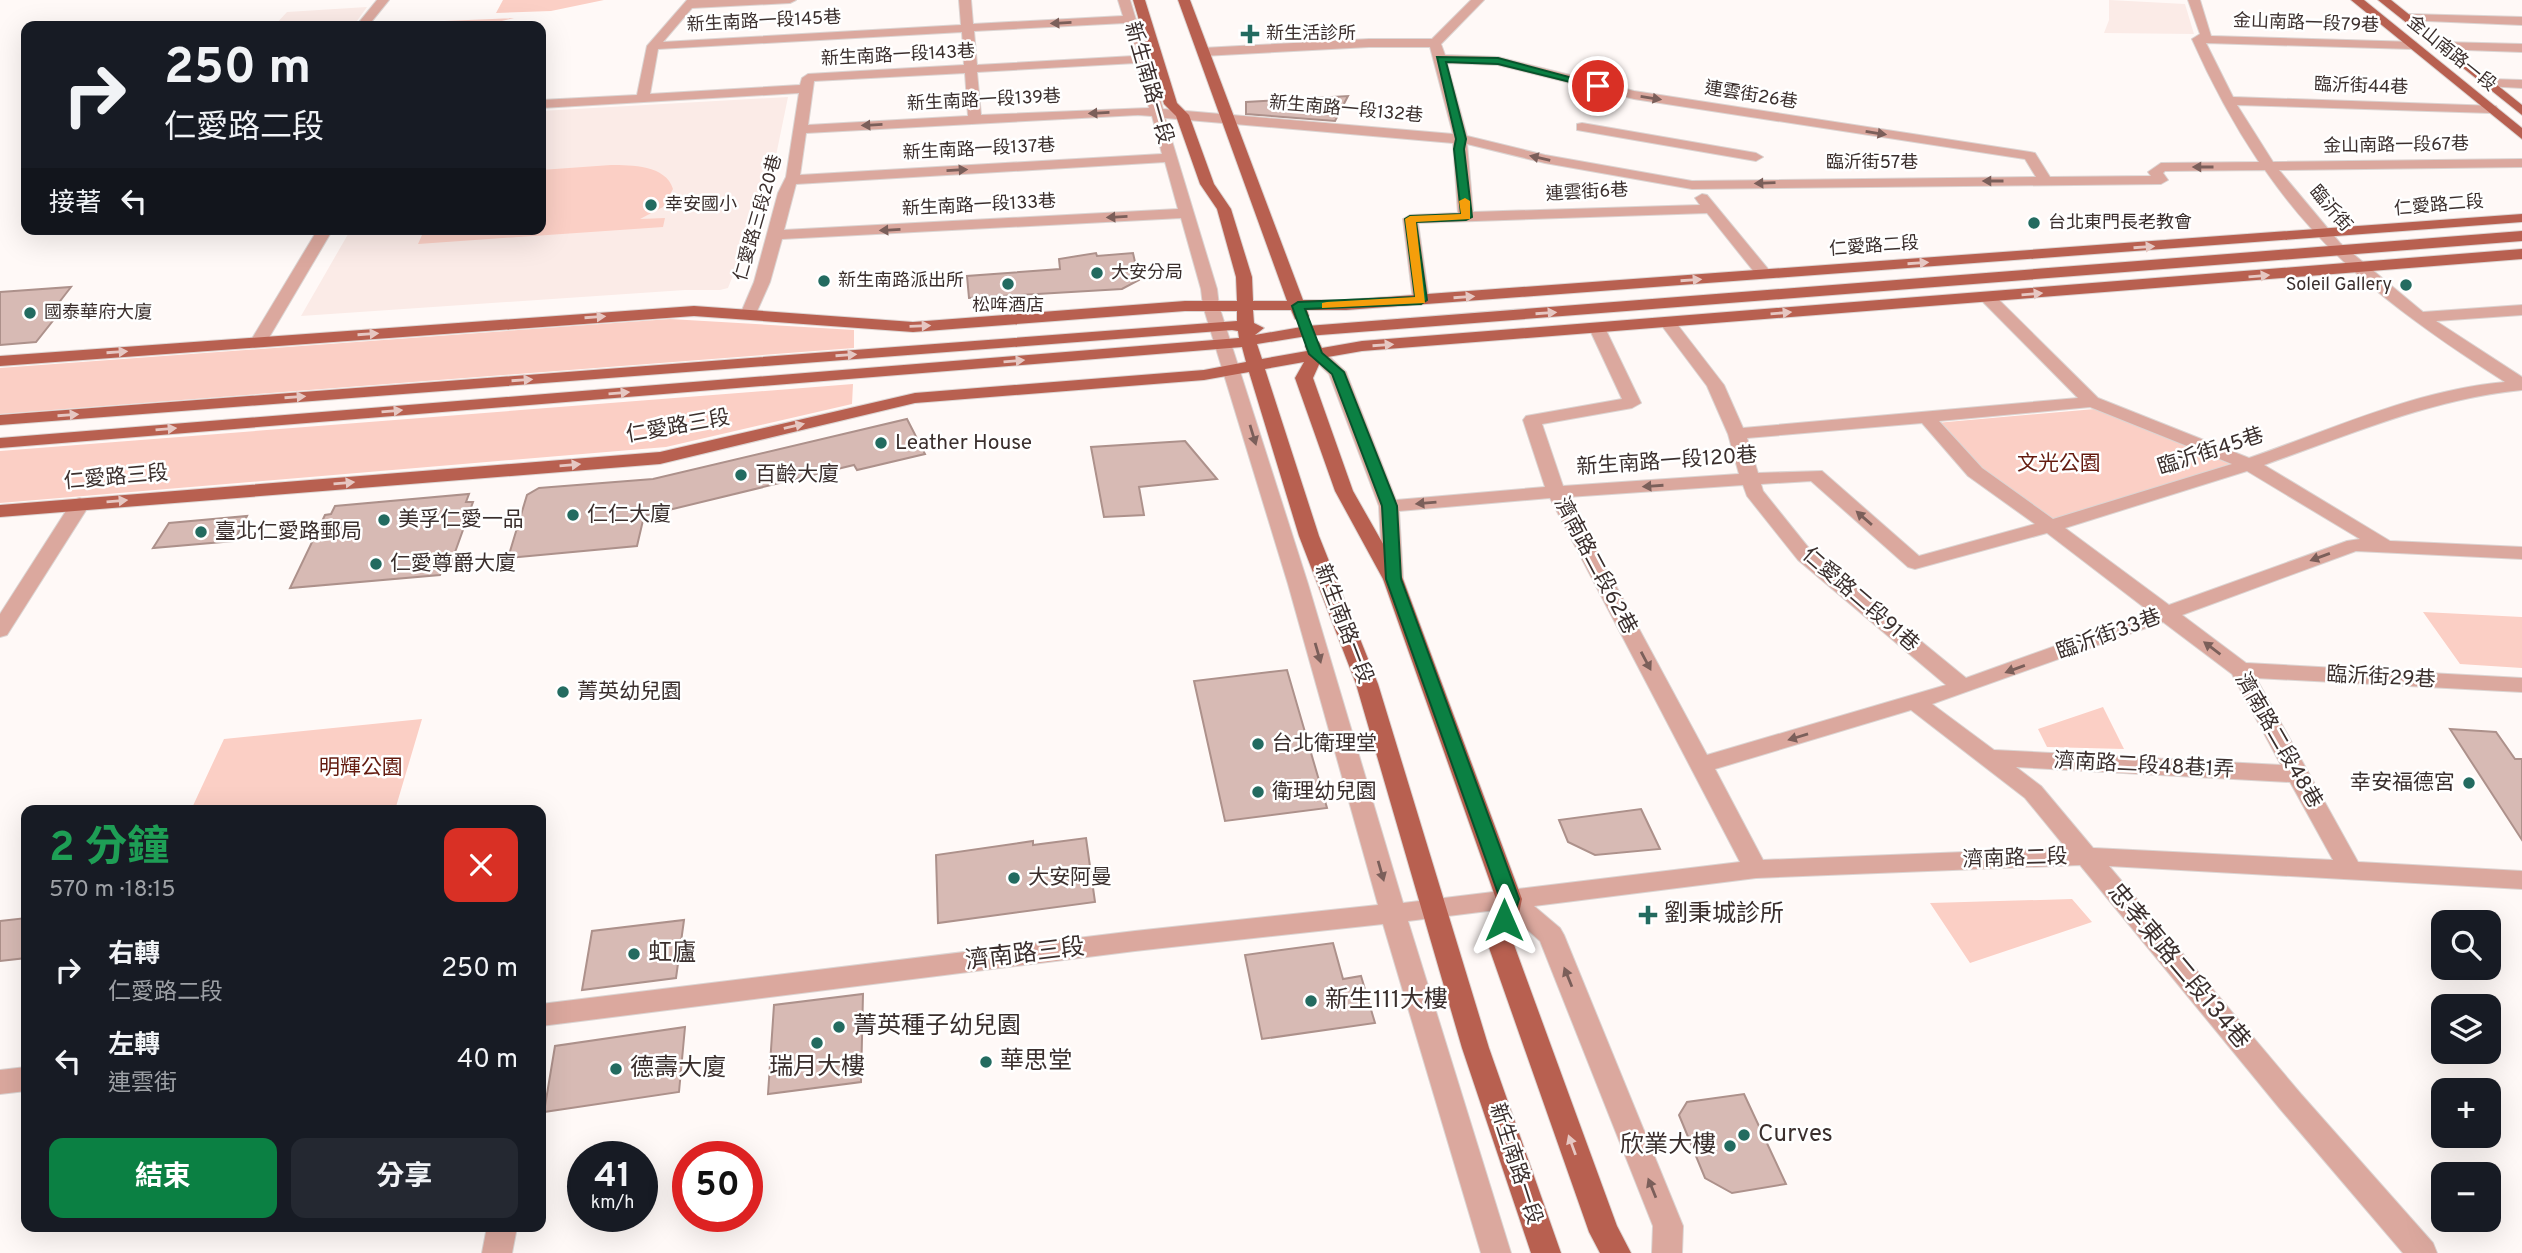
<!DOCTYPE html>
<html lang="zh-TW">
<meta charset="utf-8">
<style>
body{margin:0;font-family:Overpass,"Noto Sans TC",sans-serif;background:#242831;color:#f1f3f6;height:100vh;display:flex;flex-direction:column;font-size:26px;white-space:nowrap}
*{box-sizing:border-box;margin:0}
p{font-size:23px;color:#9ea1a6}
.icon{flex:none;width:38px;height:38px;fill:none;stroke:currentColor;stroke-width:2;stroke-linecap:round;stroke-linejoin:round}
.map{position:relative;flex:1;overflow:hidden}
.drawer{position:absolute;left:21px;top:805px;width:525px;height:427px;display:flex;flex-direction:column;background:#171b24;border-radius:14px;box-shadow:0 7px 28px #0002}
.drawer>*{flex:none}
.banner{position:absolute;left:21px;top:21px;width:525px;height:214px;border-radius:14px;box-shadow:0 7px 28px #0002;background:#171b24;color:#f1f3f6;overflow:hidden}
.buttons{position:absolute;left:2431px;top:910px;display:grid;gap:14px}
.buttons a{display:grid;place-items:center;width:70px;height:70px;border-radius:14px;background:#171b24;box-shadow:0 7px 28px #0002;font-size:35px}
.speed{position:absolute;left:567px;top:1141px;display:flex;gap:14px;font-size:35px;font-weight:700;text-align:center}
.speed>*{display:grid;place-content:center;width:91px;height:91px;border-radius:50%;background:#171b24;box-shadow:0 7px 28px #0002;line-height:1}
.speed small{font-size:18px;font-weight:400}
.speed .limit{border:10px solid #d22;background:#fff;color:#111}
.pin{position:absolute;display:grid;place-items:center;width:60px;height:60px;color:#fff;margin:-30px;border:4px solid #fff;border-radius:50%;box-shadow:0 2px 7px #0007}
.me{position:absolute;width:77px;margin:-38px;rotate:0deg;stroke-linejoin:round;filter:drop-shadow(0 0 5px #0008)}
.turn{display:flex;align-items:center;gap:24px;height:147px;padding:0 28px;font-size:32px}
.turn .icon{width:91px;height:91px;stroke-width:2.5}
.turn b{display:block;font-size:49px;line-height:60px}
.then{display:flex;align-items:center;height:66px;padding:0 28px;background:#0003;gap:14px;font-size:26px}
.round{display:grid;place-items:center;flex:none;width:74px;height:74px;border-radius:14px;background:#242831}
.headline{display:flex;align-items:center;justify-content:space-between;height:119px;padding:0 28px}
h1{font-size:42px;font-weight:700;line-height:52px;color:#1e9e55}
.action{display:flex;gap:14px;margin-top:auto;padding:14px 28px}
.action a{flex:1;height:80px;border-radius:14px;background:#0b8043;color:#fff;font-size:28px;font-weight:700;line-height:80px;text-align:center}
.action a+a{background:#242831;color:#f1f3f6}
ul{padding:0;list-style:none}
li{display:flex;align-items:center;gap:21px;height:91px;padding:0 28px}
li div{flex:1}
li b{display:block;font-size:26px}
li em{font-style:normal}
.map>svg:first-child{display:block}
</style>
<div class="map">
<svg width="2522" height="1253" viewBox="0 0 2522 1253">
<rect width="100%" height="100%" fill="#fff9f7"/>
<path fill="#fbebe7" d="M2109,0L2185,4L2194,34L2104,33L2109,20Z
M367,7L357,21L275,25L287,12Z
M788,97L771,180L728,288L720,290H685L301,316L351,229H541V111Z"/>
<path fill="#fbcfc5" d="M503,0H604L551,11L496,13Z
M514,18L481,26H371L373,24Z
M611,165C631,165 666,165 673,189L663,207L640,219L665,218L663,227L418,244L422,235L449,233L441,229H541V170Z
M670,319L854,330V348L0,414V368Z
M853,384L852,404L666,447L0,503V451Z
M2095,409L2230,464L2050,522L1983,474L1936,423Z
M2423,612L2522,617V668L2460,664Z
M2103,707L2124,749L2047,747L2038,729Z
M422,719L395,810H191L224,739Z
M2072,899L2092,922L1970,963L1930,903Z"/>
<path fill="#d7bab4" stroke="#ad918b" stroke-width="2" d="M1348,96L1335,121L1246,114V102Z
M1096,253L1097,256L1133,253L1139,280L1122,289L969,298L967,276L1060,269L1059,259Z
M71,287L54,309L63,308L36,342L0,345V292Z
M907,419L925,454L857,470L854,465L644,516L637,546L508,558L527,495L539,488L653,479Z
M1185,441L1217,479L1139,487L1144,515L1104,517L1091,447Z
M469,494L466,502H473L449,569H442L440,575L290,588L325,515L331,514L335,506Z
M247,516L234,541L153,548L169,523Z
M1287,670L1327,808L1225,821L1194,681Z
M2450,729L2496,732L2515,759H2522V840Z
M1641,809L1660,849L1595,855L1568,842L1559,820Z
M1086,838L1095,902L938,923L936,855L1033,841V845Z
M26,918V958L0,961V921Z
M684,920L676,978L582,990L592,931Z
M1333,943L1343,979L1361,976L1375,1023L1262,1039L1245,955Z
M863,994L861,1082L768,1094L774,1005Z
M685,1027L679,1092L544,1112L555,1046Z
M1744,1094L1786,1184L1732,1193L1705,1178L1679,1115L1687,1102Z"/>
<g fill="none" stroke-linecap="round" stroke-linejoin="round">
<defs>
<path id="minor" d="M377,0H389L368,26H356Z
M687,0H796L790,3L692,8L663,42L961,25L959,0H971L973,24L1123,16L1118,0H1130L1163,109L1453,134L1430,47H1369L1203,56L1197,52L1203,48L1369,39H1432L1471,0H1484L1441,44L1445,55L1498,57L1634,91L2030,152L2035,153L2050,177L2151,176L2148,172L2161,163L2259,162C2233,123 2211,82 2192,39L2200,34L2188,0H2200L2211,36L2416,42V48L2412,49L2206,43L2233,97L2496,106L2498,109L2491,113L2237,105L2273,162L2522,159V167L2279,170L2340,243L2423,312L2522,305V315L2436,321L2522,377V390C2431,399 2349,435 2264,465L2390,541L2522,547V559L2356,551L2182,615L2246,663L2522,678V692L2256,678L2358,862L2522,871V889L2109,866L2301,1094L2433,1243L2437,1253H2403L2281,1110L2080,865L1756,878L1534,906L1560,928L1564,935L1683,1226L1682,1253H1652L1653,1226L1540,941L1504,909L1408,921L1511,1253H1481L1383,924L1135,951L541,1026V1004L1135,931L1378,905L1288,584L1203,306L1201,289L1181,218L782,239L770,282L754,318H742L740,315L754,282L778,193L786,177L799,93L541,108V100L637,95L647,46ZM1125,23L1134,56L977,65L974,31ZM962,32L964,65L808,74L802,78L800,85L650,94L658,49ZM1136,63L1149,108L981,115L977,72ZM1447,63L1498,65L1634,99L2025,159L2036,177L1692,181L1545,155L1467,136ZM965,73L968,116L808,125L814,81ZM1138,115L1152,116L1162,154L800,175L806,133ZM1165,118L1453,143L1458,213L1410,215L1403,219L1413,300L1421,305L1429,300L1418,223L1707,213L1759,278H1771L1773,275L1707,195L1702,194L1695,198L1700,205L1473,212L1467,144L1545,163L1692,189L2161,184L2168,180L2163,173L2165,171L2265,170C2331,265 2409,320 2505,382C2416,390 2333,429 2249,458L2098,398L1993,294L1987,292L1979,297L1981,300L2078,398L1743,428L1724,385L1673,319L1667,317L1659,322L1707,386L1728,434L1739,474L1563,486L1542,424L1632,408L1641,403L1605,328L1597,323L1589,328L1622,399L1526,416L1523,420L1545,487L1396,500L1346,372L1322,350H1310L1308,354L1329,374L1379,506L1383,579L1386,583H1400L1403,579L1399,511L1550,498L1740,862L1403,903L1308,584L1219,306L1217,289ZM1165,162L1178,209L784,230L796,184ZM2090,407L2232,464L2053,519L1982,468L1939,421ZM1922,423L1968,476L2035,524L1919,556L1822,471L1758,473L1747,438ZM2247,471L2360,539L2347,541L2169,605L2065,528ZM1811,481L1908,567L1915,569L2047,533L2150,612L1966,678L1812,552L1763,491L1761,484ZM1743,485L1747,496L1798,560L1946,685L1707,755L1568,497ZM2163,622L2232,674L2281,765L1994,750L1932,704ZM1911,710L2025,798L2066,848L1763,860L1715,769ZM2016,767L2290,782L2333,860L2093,848L2041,786Z
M2407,14L2522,17V25L2403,20V16Z
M2442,42L2522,44V52L2438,49V43Z
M2489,79L2522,80V88L2485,86L2483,83Z
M1582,123L1756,153L1763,157L1756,161L1577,130V124Z
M318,229H333L264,346H252L250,342Z
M80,498L90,504L7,635L0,637V614L73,500Z
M26,1067V1091L0,1094V1070Z
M487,1227H517L512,1253H482Z"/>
<path id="major" d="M1133,0H1145L1177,103L1189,115L1214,184L1231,209L1252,277L1253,301H1287L1178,0H1190L1303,300H1346L2522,214V222L1346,310H1307L1309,316L1301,321L1295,319L1291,310H1253L1254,323L1264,328L1255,335L1307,326L2522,231V241L1307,336L1257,344L1262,359L1307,351L1305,346L1313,341L1319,342L1322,348L1362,341L2522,249V259L1362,351L1322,358L1313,378L1353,491L1403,579L1522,899L1513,942L1617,1226L1631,1253H1600L1589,1232L1487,942L1496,899L1383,579L1335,491L1295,378L1304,362L1265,369L1319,536L1378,684L1489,1048L1561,1253H1531L1462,1048L1356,684L1299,536L1249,372L1204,380L915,403L660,464L0,517V505L660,452L915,393L1204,370L1246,362L1242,347L0,448V438L1239,338L1238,331L1232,330L0,425V415L1237,321V311H1185L913,332L694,316L0,366V356L694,306L913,322L1185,301H1237L1236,277L1217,209L1200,184L1176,116L1164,104Z
M2351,0H2364L2522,128V139Z
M2378,0H2391L2522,105V115Z"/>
</defs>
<use href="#minor" stroke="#dcd5d3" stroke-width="2"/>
<use href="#major" stroke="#dcd5d3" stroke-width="2"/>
<use href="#minor" fill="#dba89e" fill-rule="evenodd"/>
<use href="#major" fill="#b86050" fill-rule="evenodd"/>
</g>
<defs><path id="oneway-solid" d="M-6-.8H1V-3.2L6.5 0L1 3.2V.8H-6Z" transform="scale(1.75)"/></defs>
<g fill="#7b5f5a">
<use href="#oneway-solid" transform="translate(1061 23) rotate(177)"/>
<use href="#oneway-solid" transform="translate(1651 98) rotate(9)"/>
<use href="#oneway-solid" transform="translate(1099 113) rotate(177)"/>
<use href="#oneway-solid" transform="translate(872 125) rotate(177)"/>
<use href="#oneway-solid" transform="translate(1876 133) rotate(9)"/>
<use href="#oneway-solid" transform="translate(1540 158) rotate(-167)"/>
<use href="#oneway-solid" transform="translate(2203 167) rotate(180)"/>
<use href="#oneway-solid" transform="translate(957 170) rotate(-3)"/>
<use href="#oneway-solid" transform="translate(1993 181) rotate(180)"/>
<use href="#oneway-solid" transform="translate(1765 183) rotate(178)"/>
<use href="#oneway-solid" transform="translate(1117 217) rotate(177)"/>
<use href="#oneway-solid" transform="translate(890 230) rotate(177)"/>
<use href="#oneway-solid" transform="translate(1253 435) rotate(73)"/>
<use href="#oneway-solid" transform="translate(1653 486) rotate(176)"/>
<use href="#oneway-solid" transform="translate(1426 503) rotate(175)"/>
<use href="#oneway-solid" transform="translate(1864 518) rotate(-139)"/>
<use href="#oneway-solid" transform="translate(2320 557) rotate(160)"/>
<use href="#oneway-solid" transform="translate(2212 648) rotate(-143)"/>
<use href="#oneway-solid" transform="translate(1318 653) rotate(74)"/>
<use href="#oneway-solid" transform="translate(1646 661) rotate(62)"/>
<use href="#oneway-solid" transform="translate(2015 669) rotate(160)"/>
<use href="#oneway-solid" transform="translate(1798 737) rotate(163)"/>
<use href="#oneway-solid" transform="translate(1381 871) rotate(74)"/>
<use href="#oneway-solid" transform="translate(1568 977) rotate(-112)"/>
<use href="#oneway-solid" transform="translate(1652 1188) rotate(-112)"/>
</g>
<g fill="#e6c7c2">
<use href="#oneway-solid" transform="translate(2144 247) rotate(-4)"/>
<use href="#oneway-solid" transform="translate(1918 263) rotate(-4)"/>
<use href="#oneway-solid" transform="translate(2259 276) rotate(-5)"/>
<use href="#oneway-solid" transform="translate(1691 280) rotate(-4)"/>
<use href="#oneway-solid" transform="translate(2032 294) rotate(-5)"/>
<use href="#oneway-solid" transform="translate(1464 297) rotate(-4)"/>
<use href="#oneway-solid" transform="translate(1546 313) rotate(-4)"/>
<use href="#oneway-solid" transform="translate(1781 313) rotate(-5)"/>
<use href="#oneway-solid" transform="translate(595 317) rotate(-4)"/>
<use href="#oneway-solid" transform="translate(920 326) rotate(-2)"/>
<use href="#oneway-solid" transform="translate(368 334) rotate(-4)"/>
<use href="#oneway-solid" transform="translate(1383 345) rotate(-4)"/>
<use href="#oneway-solid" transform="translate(117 352) rotate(-4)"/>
<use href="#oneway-solid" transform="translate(846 355) rotate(-4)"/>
<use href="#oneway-solid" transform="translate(1014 361) rotate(-5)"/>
<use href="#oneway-solid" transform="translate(522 380) rotate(-4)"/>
<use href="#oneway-solid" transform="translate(619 393) rotate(-5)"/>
<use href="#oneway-solid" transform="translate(295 397) rotate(-4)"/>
<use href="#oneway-solid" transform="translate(392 411) rotate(-5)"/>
<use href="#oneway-solid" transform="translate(68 415) rotate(-4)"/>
<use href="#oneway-solid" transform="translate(794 426) rotate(-13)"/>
<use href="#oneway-solid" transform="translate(166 429) rotate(-5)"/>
<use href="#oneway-solid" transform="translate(570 465) rotate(-5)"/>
<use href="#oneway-solid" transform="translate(344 483) rotate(-5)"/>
<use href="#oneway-solid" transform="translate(117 501) rotate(-5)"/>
<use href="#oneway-solid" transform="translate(1572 1145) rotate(-110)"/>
</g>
<path fill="#0b8043" stroke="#07532c" stroke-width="2" d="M1437,57L1498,58L1603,86L1598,89L1498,64L1446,62L1466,139L1464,149L1472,217L1466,220L1416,222L1427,300L1421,304L1305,309L1322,353L1344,372L1397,506L1401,579L1519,899L1511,926L1504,928L1498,926L1495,920L1500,899L1386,579L1382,506L1332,374L1309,354L1292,306L1298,302L1415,297L1405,219L1410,216L1461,214L1454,149L1456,139Z"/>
<path fill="#f59e0b" d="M1465,198L1470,201V219L1416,222L1425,303L1322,308V303L1327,302L1415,297L1405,219L1410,216L1461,214L1459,201Z"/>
<g fill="#236b60" stroke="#fff" stroke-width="2.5">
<path d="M1246.5 23.5h7v7h7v7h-7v7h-7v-7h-7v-7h7z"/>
<circle cx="651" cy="205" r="7"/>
<circle cx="2034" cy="223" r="7"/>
<circle cx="1097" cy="273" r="7"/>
<circle cx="824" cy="281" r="7"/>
<circle cx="1008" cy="284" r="7"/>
<circle cx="2406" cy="285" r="7"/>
<circle cx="30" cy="313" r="7"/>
<circle cx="881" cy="443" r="7"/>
<circle cx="741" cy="475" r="7"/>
<circle cx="573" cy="515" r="7"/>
<circle cx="384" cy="520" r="7"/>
<circle cx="201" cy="532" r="7"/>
<circle cx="376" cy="564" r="7"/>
<circle cx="563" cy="692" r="7"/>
<circle cx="1258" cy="744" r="7"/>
<circle cx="2469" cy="783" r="7"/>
<circle cx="1258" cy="792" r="7"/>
<circle cx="1014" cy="878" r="7"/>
<path d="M1644.5 904.5h7v7h7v7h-7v7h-7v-7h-7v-7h7z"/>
<circle cx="634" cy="954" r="7"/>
<circle cx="1311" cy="1001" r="7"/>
<circle cx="839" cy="1027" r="7"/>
<circle cx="817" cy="1043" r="7"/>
<circle cx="986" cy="1062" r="7"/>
<circle cx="616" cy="1069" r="7"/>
<circle cx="1744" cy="1135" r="7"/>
<circle cx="1730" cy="1146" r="7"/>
</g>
<g text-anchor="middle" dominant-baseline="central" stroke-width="5" stroke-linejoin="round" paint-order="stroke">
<g font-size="18" fill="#3b2f2d" stroke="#fff">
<text transform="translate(764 22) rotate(-3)">新生南路一段145巷</text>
<text transform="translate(2306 24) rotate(2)">金山南路一段79巷</text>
<text transform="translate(2451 54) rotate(39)">金山南路一段</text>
<text transform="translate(898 56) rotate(-3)">新生南路一段143巷</text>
<text transform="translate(2361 87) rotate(2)">臨沂街44巷</text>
<text transform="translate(1751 96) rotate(9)">連雲街26巷</text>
<text transform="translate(984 101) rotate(-3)">新生南路一段139巷</text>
<text transform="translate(1346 110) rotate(5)">新生南路一段132巷</text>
<text transform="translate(2396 146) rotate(-1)">金山南路一段67巷</text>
<text transform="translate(979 150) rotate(-3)">新生南路一段137巷</text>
<text x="1872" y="163">臨沂街57巷</text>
<text transform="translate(1587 193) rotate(-3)">連雲街6巷</text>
<text transform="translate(979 206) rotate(-3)">新生南路一段133巷</text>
<text transform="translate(2439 206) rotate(-5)">仁愛路二段</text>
<text transform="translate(2330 209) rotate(49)">臨沂街</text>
<text transform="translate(759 218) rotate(-74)">仁愛路三段20巷</text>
<text transform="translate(1874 247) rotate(-4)">仁愛路二段</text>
</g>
<g font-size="18" fill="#3b2f2d" stroke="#fff" text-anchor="start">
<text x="1266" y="34">新生活診所</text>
<text x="665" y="205">幸安國小</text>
<text x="2048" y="223">台北東門長老教會</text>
<text x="1111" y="273">大安分局</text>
<text x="838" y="281">新生南路派出所</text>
<text x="2392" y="285" text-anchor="end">Soleil Gallery</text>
<text x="1008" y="306" text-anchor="middle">松哖酒店</text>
<text x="44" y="313">國泰華府大廈</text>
</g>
<g font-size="21" fill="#3b2f2d" stroke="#fff">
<text transform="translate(1148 83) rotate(74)">新生南路一段</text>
<text transform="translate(678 427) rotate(-10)">仁愛路三段</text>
<text transform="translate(2211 452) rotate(-18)">臨沂街45巷</text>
<text transform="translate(1667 462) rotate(-4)">新生南路一段120巷</text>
<text transform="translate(116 478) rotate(-5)">仁愛路三段</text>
<text transform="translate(1595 566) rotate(62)">濟南路二段62巷</text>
<text transform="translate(1860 600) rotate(41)">仁愛路二段91巷</text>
<text transform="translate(1343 624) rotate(69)">新生南路一段</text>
<text transform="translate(2109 635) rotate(-20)">臨沂街33巷</text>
<text transform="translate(2381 678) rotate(3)">臨沂街29巷</text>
<text transform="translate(2278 741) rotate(60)">濟南路二段48巷</text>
<text transform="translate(2144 766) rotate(3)">濟南路二段48巷1弄</text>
<text transform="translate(2015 859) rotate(-2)">濟南路二段</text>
<text transform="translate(1515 1164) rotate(72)">新生南路一段</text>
</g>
<g font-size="21" fill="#3b2f2d" stroke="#fff" text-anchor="start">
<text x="895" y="443">Leather House</text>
<text x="755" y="475">百齡大廈</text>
<text x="587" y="515">仁仁大廈</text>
<text x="398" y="520">美孚仁愛一品</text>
<text x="215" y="532">臺北仁愛路郵局</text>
<text x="390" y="564">仁愛尊爵大廈</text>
<text x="577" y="692">菁英幼兒園</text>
<text x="1272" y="744">台北衛理堂</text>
<text x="2455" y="783" text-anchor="end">幸安福德宮</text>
<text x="1272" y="792">衛理幼兒園</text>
<text x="1028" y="878">大安阿曼</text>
</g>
<g font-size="21" fill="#641b0f" stroke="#fff">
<text x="2059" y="464">文光公園</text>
<text x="361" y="768">明輝公園</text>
</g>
<g font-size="24" fill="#3b2f2d" stroke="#fff" text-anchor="start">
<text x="1664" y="915">劉秉城診所</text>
<text x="648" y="954">虹廬</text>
<text x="1325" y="1001">新生111大樓</text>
<text x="853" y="1027">菁英種子幼兒園</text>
<text x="1000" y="1062">華思堂</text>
<text x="817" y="1068" text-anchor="middle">瑞月大樓</text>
<text x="630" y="1069">德壽大廈</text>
<text x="1758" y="1135">Curves</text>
<text x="1716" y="1146" text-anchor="end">欣業大樓</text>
</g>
<g font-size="24" fill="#3b2f2d" stroke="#fff">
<text transform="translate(1025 955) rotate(-7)">濟南路三段</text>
<text transform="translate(2178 967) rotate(50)">忠孝東路二段134巷</text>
</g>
</g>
</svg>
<div class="buttons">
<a><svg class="icon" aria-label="search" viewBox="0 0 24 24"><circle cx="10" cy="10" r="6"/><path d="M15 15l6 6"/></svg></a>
<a><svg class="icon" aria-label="layers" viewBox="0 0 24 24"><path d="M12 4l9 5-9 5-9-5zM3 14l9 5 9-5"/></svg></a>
<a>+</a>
<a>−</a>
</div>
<div class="speed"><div>41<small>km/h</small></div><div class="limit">50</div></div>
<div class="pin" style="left:1598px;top:86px;background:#d93025"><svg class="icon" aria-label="arrive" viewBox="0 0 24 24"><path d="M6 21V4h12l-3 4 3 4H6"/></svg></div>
<svg class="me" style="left:1504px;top:920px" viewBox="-20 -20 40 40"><path d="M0-17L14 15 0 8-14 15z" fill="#0b8043" stroke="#fff" stroke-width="4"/></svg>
<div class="banner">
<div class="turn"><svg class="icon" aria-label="right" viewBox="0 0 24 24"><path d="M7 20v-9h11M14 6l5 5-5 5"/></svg><div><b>250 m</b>仁愛路二段</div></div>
<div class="then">接著<svg class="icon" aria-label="left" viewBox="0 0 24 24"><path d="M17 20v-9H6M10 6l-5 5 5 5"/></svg></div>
</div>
<section class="drawer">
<div class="headline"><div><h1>2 分鐘</h1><p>570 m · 18:15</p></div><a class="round" style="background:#d93025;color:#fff"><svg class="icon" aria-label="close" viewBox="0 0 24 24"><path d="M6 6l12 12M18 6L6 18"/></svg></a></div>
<ul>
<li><svg class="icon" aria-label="right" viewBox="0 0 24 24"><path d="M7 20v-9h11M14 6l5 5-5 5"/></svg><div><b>右轉</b><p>仁愛路二段</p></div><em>250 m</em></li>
<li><svg class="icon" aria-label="left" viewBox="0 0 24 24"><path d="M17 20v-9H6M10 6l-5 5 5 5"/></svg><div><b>左轉</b><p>連雲街</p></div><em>40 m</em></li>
</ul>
<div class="action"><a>結束</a><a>分享</a></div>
</section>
</div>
